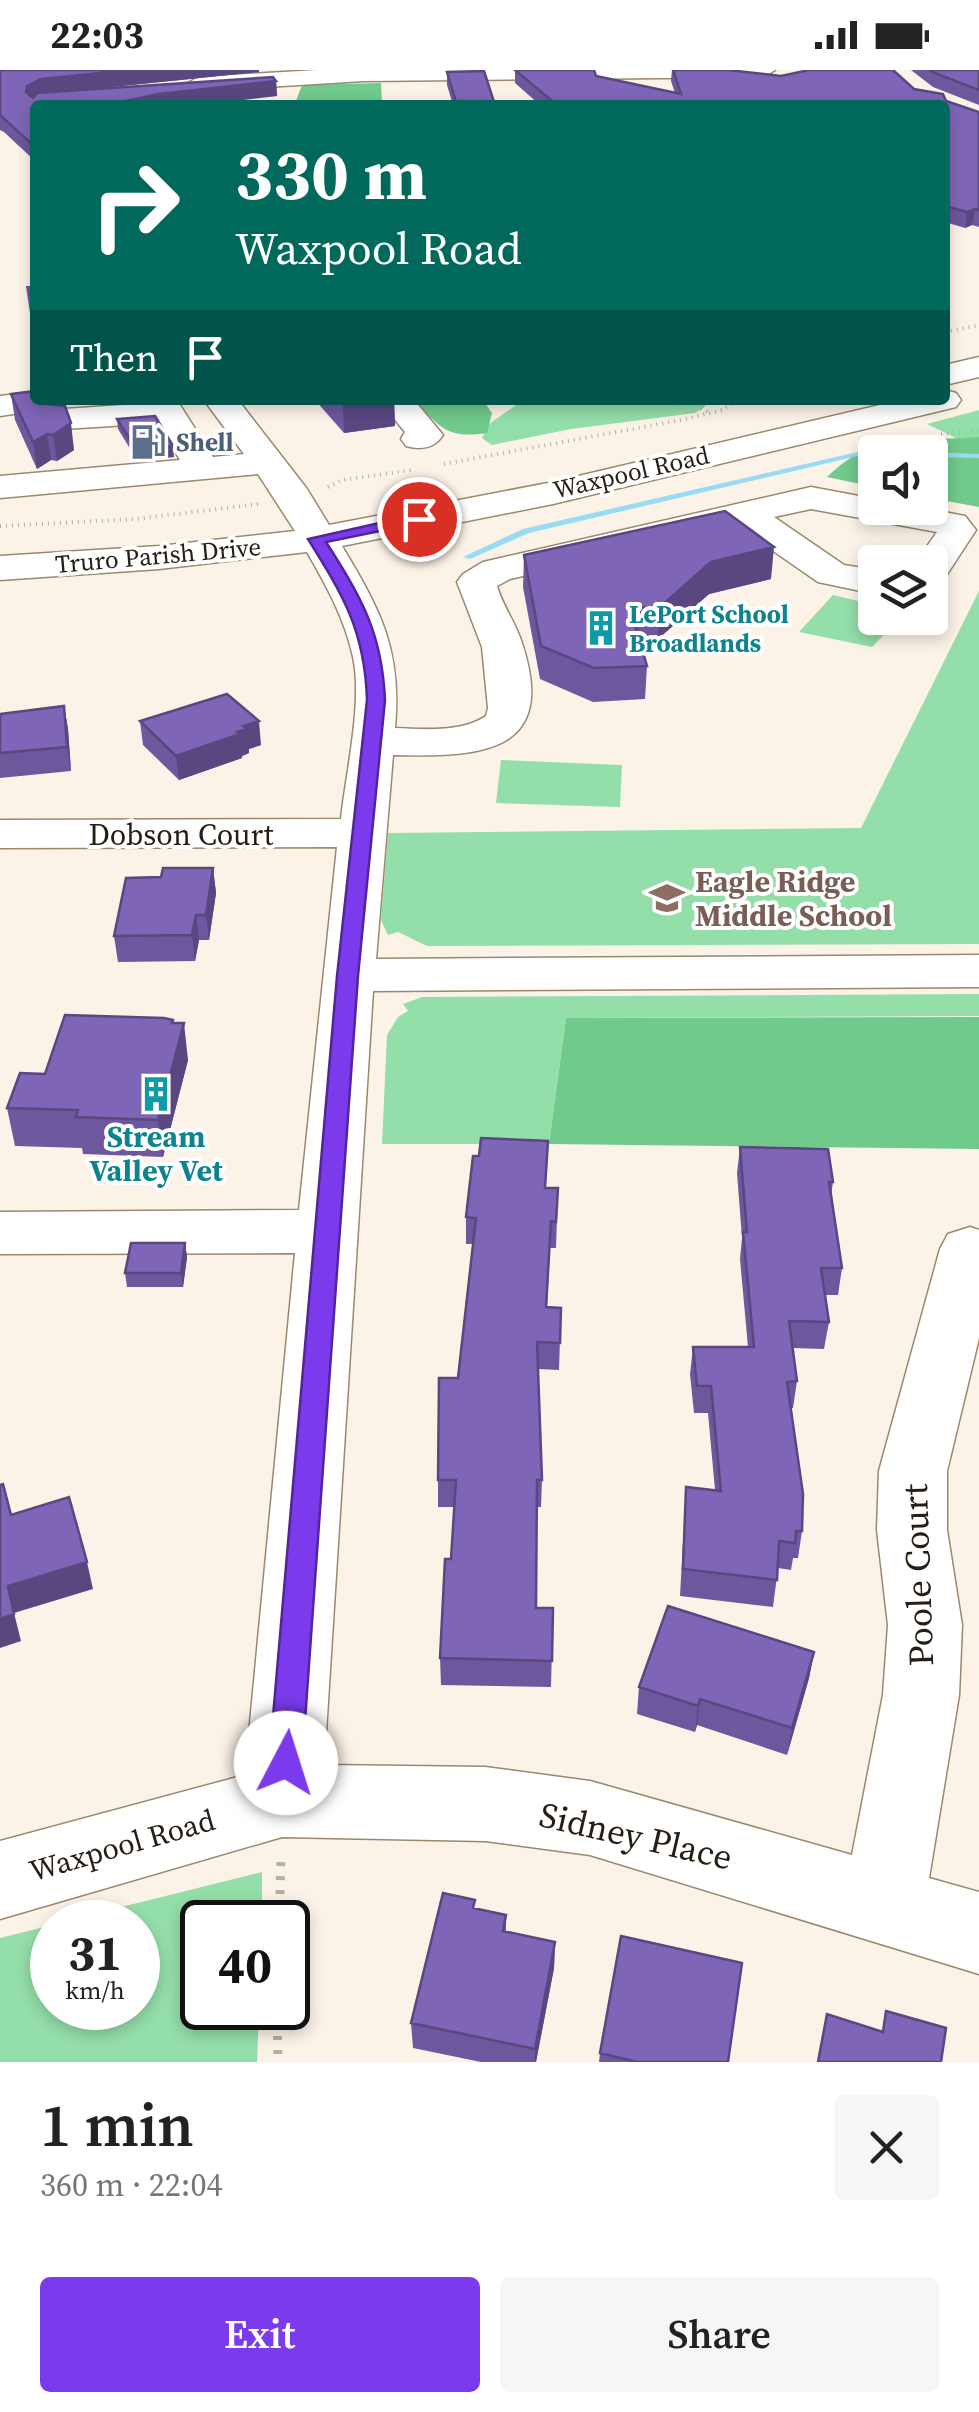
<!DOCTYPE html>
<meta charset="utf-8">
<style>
body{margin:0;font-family:"Source Serif 4",serif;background:#f6f6f6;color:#222;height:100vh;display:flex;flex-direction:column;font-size:38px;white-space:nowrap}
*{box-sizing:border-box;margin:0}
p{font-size:32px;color:#767676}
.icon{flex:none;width:55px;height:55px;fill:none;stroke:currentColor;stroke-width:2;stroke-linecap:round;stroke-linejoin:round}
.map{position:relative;height:1992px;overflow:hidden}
.sheet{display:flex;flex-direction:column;background:#fff;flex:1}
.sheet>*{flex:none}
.top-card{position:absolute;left:30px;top:30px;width:920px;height:305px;border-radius:10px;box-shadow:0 5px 15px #0003;background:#00695c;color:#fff;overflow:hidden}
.tools{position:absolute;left:858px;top:365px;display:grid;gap:20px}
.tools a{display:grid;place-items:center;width:90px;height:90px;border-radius:10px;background:#fff;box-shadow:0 5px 15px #0003;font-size:50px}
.speed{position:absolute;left:30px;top:1830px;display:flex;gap:20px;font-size:50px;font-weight:700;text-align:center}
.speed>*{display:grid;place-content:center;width:130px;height:130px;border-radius:50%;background:#fff;box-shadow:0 5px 15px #0003;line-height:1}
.speed small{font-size:25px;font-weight:400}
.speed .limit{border:5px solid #111;border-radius:15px;background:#fff;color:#111}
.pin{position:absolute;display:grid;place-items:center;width:85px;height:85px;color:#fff;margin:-42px;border:5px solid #fff;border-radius:50%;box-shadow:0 2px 10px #0007}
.me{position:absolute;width:110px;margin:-55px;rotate:5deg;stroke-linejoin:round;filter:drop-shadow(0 0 8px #0008)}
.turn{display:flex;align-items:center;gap:35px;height:210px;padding:0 40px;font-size:45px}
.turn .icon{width:130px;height:130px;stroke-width:2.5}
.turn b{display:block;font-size:70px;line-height:85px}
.then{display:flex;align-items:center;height:95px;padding:0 40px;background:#0003;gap:20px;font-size:38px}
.round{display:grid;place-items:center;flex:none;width:105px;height:105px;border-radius:10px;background:#f6f6f6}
.head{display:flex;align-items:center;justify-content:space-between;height:170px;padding:0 40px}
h1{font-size:60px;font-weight:600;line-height:75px}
.cta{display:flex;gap:20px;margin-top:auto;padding:20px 40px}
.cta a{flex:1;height:115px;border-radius:10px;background:#7c3aed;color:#fff;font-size:40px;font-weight:600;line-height:115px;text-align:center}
.cta a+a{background:#f6f6f6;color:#222}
.status{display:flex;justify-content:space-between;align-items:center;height:70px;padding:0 50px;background:#fff;direction:ltr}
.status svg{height:28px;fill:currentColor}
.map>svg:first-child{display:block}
</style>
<div class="status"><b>22:03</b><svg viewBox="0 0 49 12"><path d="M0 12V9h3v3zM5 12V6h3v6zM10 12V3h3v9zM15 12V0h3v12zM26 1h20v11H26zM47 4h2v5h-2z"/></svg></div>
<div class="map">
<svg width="979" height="1992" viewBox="0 0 979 1992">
<rect width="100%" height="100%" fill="#fcf3e8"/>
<path fill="#94dea9" d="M503,330H693L706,336L695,343L571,359L492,375L482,368L489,354L516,335Z
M979,340V379L927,354Z
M979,521V874L427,876L398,862L388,865L381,850L388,763L861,758Z
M833,525L875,535V548H900L872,577L799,562Z
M501,690L622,695L620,737L496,733Z
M979,924V946L566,948L549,1074H382L387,965L398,947L408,941L403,934L422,927Z
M262,1802V1852H202V1938H259L257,1992H0V1868L52,1855V1938H138V1852H61Z"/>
<path fill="#70ca8b" d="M381,13L382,35H285L296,31L302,15Z
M414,330H483L492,343L487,363C447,369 441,358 414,330Z
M979,367V437L930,428V382H875V417L827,407C881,356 912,373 979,367Z
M979,947V1079L549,1074L566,948Z"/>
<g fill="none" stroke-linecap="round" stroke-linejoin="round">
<path fill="#99daf4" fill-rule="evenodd" d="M866,380L979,384V388L930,387V382H875V385L866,384L529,463L470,489L463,487L523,459Z"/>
<defs>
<path id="minor" d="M317,0H775L764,7L364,11L198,21L187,14L198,7Z
M979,287V307L945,315V295Z
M945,320L956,323L961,330L956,337L553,434L342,476C381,541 402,580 395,658C424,659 461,663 486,646L488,638L482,577L457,512L463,504L483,492L811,417L875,429V438H923L965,446L976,460L944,509L930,513V492H916L937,462L811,439L774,447L844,495L875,500V524L818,512L737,456L510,509L497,516C503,537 516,553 522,573C559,685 479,687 393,685L376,889L979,885V917L373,921L324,1695L485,1697L590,1711L852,1785L883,1625L888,1555L877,1460L879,1401L940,1179L948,1164L970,1157L979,1160V1268L947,1401V1460L962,1555L959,1625L929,1808L979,1822V1904L590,1785L485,1771L282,1767L0,1849V1771L245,1705L295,1183L0,1184V1142L299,1140L337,777L0,778V750L341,749C346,702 363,632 353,587C345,549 326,515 307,482L159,499L0,510V486L159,476L295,461L258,404L0,428V406L180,390L158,353L64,359L52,356L47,349L52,342L64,339L168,332L180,335L213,387L244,384L204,330H238L307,419L329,455L553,412L901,330H945Z
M35,322V330H65L60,337L0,346V326Z
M379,330H414L443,365C434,379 421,380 406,376L401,369L405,362Z"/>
</defs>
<use href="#minor" stroke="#9b886d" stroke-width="3"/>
<path stroke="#b7aea4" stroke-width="4" stroke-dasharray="1 5" stroke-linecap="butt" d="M945,262L979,255
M679,335L688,332L710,343
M941,364L979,361
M444,394L686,349L722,340L737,330
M328,417L342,410L412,400
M0,456L136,449L258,434"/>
<path stroke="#b7aea4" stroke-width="9" stroke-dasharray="4 10" stroke-linecap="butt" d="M279,1852L281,1787
M277,1938L278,1992"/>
<use href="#minor" fill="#fff" fill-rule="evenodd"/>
</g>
<path fill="#6d579d" d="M0,0H259V2L92,19L276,11L277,26L35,35V91L4,62L0,60Z
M515,0L596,6L675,23L671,11L672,0L781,6L914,19L979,42V157L972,155L965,158L945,152V35H540L515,13Z
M911,0H979V35L933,17Z
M447,2L495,35H453L447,15Z
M26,216H35V246L30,243Z
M11,324L74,380L57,391L51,390L37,399L15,350Z
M315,330H394L395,356L344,363Z
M117,349L174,387L137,390L118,359Z
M524,485L771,509L709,524L658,569L639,570L647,596L645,629L593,632L540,609L523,517Z
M64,636L68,659L71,701L0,708V644Z
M140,651L261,675L249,679V683L242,686V688L179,710L143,675Z
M213,798L216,823L209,870H199L195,891L118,892L114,866L161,807Z
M173,950L188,990L163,1087L83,1084L82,1078L15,1076L7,1038L45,1004Z
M740,1077L833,1112L831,1126L842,1198L838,1225H825L829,1252L824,1279L793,1278L797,1311L793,1338H790L802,1461L798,1488H793L791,1500L778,1498L773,1537L680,1526L686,1417L715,1420L708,1343H694L690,1304L693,1277H748L740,1189L742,1168L737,1103Z
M546,1118H558L556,1178H550L547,1238H561L559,1300L538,1299L542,1410L541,1437H537L536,1538H553L551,1617L441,1615L440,1588L451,1489L454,1437H438V1410L458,1308L473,1174H466V1147Z
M185,1173L187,1187L183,1217H127L125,1203Z
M814,1582L809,1608L787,1685L697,1655L695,1662L637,1644L639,1617Z
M476,1838L506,1845V1862L555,1872L554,1898L536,1992H481L413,1978L411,1953Z
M600,1983L728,1992H599Z"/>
<path fill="#594780" d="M129,0H259V2L43,24L29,32L26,22L27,16L41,9Z
M276,11L277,26L201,35H107L159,24Z
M975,139L972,155L965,158L967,142Z
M369,330H394L395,356L344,363L343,334Z
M71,353L74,380L57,391L53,365Z
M47,364L51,390L37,399L33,372Z
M173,376L174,387L137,390L136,379Z
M774,477L771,509L709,524L658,569L660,537L711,492Z
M64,636L68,659L71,701L67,677Z
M259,651L261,675L249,679V683L242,686V688L179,710L176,686L237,662L243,656Z
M213,798L216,823L209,870L206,845Z
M196,845L199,870L195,891L192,865Z
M173,950L176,980L184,953L188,990L163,1087L158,1050Z
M185,1173L187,1187L183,1217L181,1203Z
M87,1492L93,1519L14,1543L21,1571L0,1578V1549L8,1516Z
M814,1582L809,1608L787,1685L792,1658Z
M700,1629L697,1655L695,1662L698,1636Z
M555,1872L554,1898L536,1992H535V1979Z"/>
<path fill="#7f65b7" stroke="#594780" stroke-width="2.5" d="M0,0H129L41,9L27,16L26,22L33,28L37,23L273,7L276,11L159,24L107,35H35V77L0,45Z
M515,0H594L596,6L681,24L673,0H728L781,6L809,0H893L914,19L943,24L946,31L979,42V140L975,139L967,142L945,136V35H557Z
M930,0H979V20L935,3Z
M484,1L495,35H457L447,2Z
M35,321V330H45L47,334L65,336L71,353L53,365L47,364L33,372L11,324Z
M339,330H369L343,334Z
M155,346L173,376L136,379L117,349Z
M725,441L774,477L711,492L660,537L630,538L647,596L594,598L541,576L524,485Z
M227,624L259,651L243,656L247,659L237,662L240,664L176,686L140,651Z
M64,636L67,677L0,683V644Z
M163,798H213L206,845H196L192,865L114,866L126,808L161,807Z
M65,945L164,948L173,950L172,953H184L158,1050L76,1047L78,1040L7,1038L20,1003L45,1004Z
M481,1068L548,1071L545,1118H558L556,1152L551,1151L546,1237L561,1238L560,1273L537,1272L542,1410H537L536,1538H553L552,1591L440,1588L445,1489H451L456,1410H438L439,1308H458L476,1148L466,1147L473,1086H479Z
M740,1077L828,1079L833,1112H829L842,1198H821L829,1252L789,1251L797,1311L787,1312L803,1424L802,1461H796L795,1473L779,1471L777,1510L683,1499L686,1417L721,1421L711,1316H697L693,1277H754L743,1162H747Z
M131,1173H185L181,1203H125Z
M3,1414L11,1445L69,1427L87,1492L8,1516L14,1544L0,1549V1415Z
M668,1536L814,1582L792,1658L700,1629L698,1636L639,1617Z
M443,1823L475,1830L473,1838L506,1845L503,1861L555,1872L535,1979L411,1953Z
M621,1866L742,1893L728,1992H637L600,1983Z
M886,1941L946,1958L941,1992H818L827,1944L883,1962Z"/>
<path fill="#7c3aed" stroke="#51269a" stroke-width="2.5" d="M419,444L424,445V452L326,472C361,527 382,562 385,630L358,906L302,1693L297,1703L286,1707L274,1703L269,1693L337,906L367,630C365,561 343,525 308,469Z"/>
<defs>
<symbol id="fuel-bare" viewBox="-9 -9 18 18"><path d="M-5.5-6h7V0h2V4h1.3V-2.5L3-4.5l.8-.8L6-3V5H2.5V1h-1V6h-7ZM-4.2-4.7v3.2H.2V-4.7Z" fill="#5c6f8a" stroke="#fff" stroke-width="2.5" paint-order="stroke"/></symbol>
<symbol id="building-bare" viewBox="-9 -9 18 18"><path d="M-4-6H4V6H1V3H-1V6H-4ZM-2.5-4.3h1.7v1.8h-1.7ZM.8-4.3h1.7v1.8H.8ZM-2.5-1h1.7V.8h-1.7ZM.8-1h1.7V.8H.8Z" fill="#0f9aa8" stroke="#fff" stroke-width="2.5" paint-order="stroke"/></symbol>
<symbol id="school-bare" viewBox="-9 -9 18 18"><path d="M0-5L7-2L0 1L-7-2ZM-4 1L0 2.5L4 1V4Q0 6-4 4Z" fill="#8d6e63" stroke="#fff" stroke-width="2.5" paint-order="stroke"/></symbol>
</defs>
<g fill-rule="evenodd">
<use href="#fuel-bare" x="123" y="347" width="50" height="50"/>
<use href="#building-bare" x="576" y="533" width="50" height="50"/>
<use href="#school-bare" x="642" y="803" width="50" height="50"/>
<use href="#building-bare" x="131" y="999" width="50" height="50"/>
</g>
<g text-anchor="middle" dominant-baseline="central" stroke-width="8" stroke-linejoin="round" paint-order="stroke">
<g font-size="25" font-weight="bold" fill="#4e5e75" stroke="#fff" text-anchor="start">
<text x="176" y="372">Shell</text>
</g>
<g font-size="25" fill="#261e14" stroke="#fff">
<text transform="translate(631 402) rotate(-13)">Waxpool Road</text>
<text transform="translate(158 485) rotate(-5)">Truro Parish Drive</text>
</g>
<g font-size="25" font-weight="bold" fill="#0d838f" stroke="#fff" text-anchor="start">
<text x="629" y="544">LePort School<tspan x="629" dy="29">Broadlands</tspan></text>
</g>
<g font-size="30" fill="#261e14" stroke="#fff">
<text x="181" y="764">Dobson Court</text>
<text transform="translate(122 1775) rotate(-16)">Waxpool Road</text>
</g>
<g font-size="30" font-weight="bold" fill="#785e54" stroke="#fff" text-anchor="start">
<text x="695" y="811">Eagle Ridge<tspan x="695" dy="34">Middle School</tspan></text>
</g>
<g font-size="30" font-weight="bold" fill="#0d838f" stroke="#fff">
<text x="156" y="1066">Stream<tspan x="156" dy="34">Valley Vet</tspan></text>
</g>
<g font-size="35" fill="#261e14" stroke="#fff">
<text transform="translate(918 1505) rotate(-92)">Poole Court</text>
<text transform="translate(636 1766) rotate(13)">Sidney Place</text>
</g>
</g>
</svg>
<div class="tools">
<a><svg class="icon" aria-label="sound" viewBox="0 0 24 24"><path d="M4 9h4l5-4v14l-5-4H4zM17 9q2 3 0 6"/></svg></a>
<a><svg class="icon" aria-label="layers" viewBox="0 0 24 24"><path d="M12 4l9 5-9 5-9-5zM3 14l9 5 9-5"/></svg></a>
</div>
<div class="speed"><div>31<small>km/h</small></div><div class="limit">40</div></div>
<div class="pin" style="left:419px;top:449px;background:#d93025"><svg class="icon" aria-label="arrive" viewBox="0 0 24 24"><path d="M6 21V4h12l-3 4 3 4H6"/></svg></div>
<svg class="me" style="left:286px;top:1693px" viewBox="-20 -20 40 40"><circle r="19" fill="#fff"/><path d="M0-13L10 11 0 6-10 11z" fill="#7c3aed"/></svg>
<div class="top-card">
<div class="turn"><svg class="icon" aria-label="right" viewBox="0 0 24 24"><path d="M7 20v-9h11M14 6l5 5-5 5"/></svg><div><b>330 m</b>Waxpool Road</div></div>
<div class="then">Then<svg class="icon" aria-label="arrive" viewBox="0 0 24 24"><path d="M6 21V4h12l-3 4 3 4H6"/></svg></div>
</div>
</div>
<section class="sheet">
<div class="head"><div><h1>1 min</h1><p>360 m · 22:04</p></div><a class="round"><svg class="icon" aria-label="close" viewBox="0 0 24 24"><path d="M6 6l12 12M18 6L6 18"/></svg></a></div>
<div class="cta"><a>Exit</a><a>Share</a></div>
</section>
